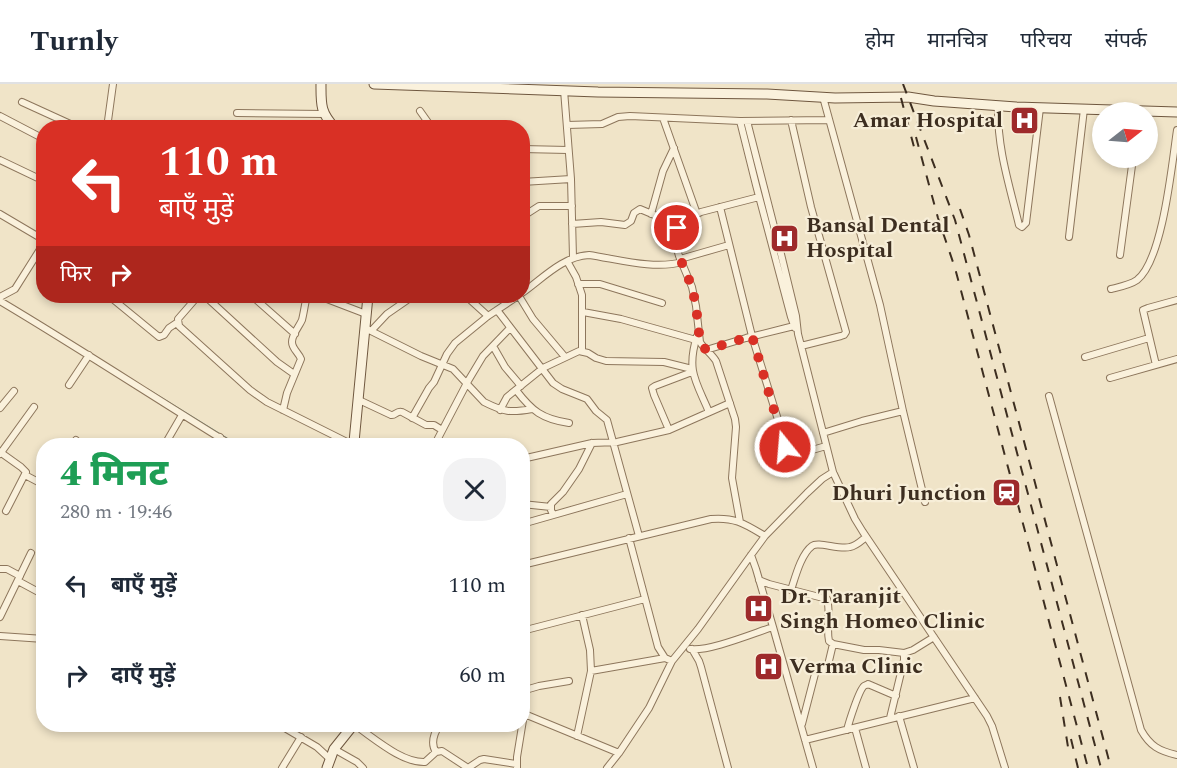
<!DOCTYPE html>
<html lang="hi">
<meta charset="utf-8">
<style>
body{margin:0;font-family:Spectral,"Noto Sans Devanagari",serif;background:#f2f2f3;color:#1f2937;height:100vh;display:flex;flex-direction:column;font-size:22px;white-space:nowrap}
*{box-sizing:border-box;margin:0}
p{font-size:20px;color:#747a83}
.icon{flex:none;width:33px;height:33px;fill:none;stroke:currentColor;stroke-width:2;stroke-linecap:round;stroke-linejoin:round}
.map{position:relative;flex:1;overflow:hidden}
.details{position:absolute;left:36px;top:354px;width:494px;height:294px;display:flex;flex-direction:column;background:#fff;border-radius:24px;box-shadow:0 3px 9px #0003}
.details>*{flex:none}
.banner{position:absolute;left:36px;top:36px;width:494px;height:183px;border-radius:24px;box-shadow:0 3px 9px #0003;background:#d93025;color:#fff;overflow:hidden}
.needle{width:39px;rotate:73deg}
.fabs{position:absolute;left:1092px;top:18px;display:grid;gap:12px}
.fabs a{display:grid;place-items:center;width:66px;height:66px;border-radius:50%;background:#fff;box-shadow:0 3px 9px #0003;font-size:30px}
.pin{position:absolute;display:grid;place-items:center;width:51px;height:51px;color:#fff;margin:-26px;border:3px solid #fff;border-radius:50%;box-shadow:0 2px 6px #0007}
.me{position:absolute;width:66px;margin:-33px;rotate:343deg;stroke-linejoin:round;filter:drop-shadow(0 0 4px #0008)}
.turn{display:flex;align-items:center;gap:21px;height:126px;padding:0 24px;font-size:27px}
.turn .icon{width:78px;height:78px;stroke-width:2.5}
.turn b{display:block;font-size:42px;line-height:51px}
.then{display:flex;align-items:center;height:57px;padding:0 24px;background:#0003;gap:12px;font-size:22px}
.round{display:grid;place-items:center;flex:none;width:63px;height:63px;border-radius:24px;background:#f2f2f3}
.head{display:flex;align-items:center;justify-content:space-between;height:102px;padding:0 24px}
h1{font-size:36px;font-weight:800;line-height:45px;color:#1e9e55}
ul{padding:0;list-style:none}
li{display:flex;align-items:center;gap:18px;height:90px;padding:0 24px}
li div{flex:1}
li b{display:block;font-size:22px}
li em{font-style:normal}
header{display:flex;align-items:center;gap:36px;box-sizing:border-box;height:84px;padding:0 30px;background:#fff;border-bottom:2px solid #e0e1e3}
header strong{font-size:28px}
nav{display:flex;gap:33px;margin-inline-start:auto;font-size:21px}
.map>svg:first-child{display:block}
</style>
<header>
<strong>Turnly</strong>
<nav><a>होम</a><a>मानचित्र</a><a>परिचय</a><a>संपर्क</a></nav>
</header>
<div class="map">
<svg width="1177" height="684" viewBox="0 0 1177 684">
<rect width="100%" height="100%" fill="#f0e4c8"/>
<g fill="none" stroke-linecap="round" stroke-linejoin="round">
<path stroke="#6f938a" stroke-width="2" d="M147,305L239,362"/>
<defs>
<path id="street" d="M564,6L571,95L573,173
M823,13L880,221L903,327L862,337L823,349
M22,18L79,44
M998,21C997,64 1009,100 1019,141L1022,143L1026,139L1040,24
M420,27L432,44
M237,29L324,30
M0,32L44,55
M663,34L697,130
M791,36L811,123L846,248L844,251L841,252L801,262
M740,37L756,101L791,233L795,244
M747,37L780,166L796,232L798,250L833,388L855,435L863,448L987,632L992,642L1005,684
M567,41L602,40L618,33L630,32L740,37L829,36
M107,44L113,0
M522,65L568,66
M0,76L44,97
M522,98L571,95
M720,123L752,252L788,368L790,370L795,371L826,362
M0,130L44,156
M651,130L663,87L674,64
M522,133L539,122H572
M572,140L601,138L625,141L631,137L634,129L640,125L671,138L677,142V165L679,172L692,203L696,222L700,258C704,265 711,269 716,277L735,335L736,343L732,394L740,438
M675,140L701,128L759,113
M1069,153L1084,25
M1120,171L1133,74
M680,175L729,161
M567,177L576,193L582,211V267
M578,200H600L662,219
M1111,205C1119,203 1130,201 1137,196C1163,176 1172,79 1177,46
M522,209C542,195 563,172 589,171C617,175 654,186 682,178
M109,212L159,253L164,251L169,244L178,238
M198,212L178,235L179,242L250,306L267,318L353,361
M205,212L277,278L294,290
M252,212L295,250
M319,212L366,230
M466,212L488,232
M519,212L533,235L565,273
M0,213L15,205L44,159
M0,217C79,264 155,314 233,362
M497,226L553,299L562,305L587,315L596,327L607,336L639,452
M583,228L621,235L696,256
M365,244L421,272L453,285L484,318C504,328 510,329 532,325
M371,247L387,230L413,212
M697,252C686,287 696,297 709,328
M493,262L505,283L521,302
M706,266L746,254L794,242
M1085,273L1149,254
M1156,281L1143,226L1148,224L1177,216
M1110,294L1177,275
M69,301L89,271
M516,306C532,327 542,335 569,339
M1049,312L1141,646C1150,662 1159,667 1177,671
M359,316L391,331C395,332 397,326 402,328L426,341H434L442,346
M0,324L14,307
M283,326L287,309L301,275C299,269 292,265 292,258C292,250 299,243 302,236C304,228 305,219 307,212
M500,326L507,313L543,284L579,267L588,269L596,274L606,277L664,278L692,285
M903,327L925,418
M412,334L429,304L434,298L447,270L455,259L488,232L518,212
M669,346L654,311L652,304L655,302L692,288
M72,362L76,356
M164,362L182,331
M214,362L220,353
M434,362L468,297L483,272L510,244
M0,368L21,383L26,388L6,427
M0,370L34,323
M522,375L592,359L617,358L669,346L730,319
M25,391L44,401
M522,420L551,423
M553,431L551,426V420L563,408L579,385L592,359
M522,440L627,410
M629,454L658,563L665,574L672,577
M751,471L756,485L773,543L813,684
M522,481L711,435C735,433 745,440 765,452
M0,485H7L20,492
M759,496L769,500L827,515C831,529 826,543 829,557L833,560L864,566H879L904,569L913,566L934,553
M18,497L44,511
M791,506C795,494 801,470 812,462C818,457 839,466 850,463C856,462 861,457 866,453
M0,533L31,469
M522,547L645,515
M0,552L44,555
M690,565C708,568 754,549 773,543
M692,565L699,577L701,583L728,684
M591,587L665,574
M522,607L539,602L569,597
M522,629L619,669
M899,632L914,684
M890,634L904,576V569
M278,640L317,663L330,675
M353,640C373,653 401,679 425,678L436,668L442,667L468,684
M802,640L816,586L819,584H826L828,581L833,560
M855,644L866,684
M847,646C849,638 859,606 864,602C865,601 867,601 868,600L896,612
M577,652L591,587L590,566L582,531
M805,656L975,614
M334,665L357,678L363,684
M436,668C430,659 434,649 440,640
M282,684L301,653
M468,684L480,676L484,675L516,680
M517,684V673L524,630
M607,684L619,669L649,624L672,577L698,545L751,471L765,452L807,409L822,395L833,388"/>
<path id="secondary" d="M321,0C321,20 320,28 335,44
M374,0L598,8L767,10L835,14L908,13L934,17L1016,23L1177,28
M356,362L354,358L368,212
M327,684L334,665L354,640"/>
</defs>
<use href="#street" stroke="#8d765c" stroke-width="8"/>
<use href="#secondary" stroke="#6f573f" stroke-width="11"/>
<use href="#street" stroke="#faf1dc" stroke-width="6"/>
<use href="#secondary" stroke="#faf1dc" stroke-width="9"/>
<path stroke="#3d2e20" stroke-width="2" stroke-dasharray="10 10" stroke-linecap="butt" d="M903,0L955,136L1101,684
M901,14L914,63
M916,53L938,134L955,184L1088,684
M960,125L969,151L1111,684
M1060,613L1068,663
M1071,655L1078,684"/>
</g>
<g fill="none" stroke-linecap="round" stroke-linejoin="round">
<path stroke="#d93025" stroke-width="10" stroke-dasharray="0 18" d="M677,144V165L679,172L692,203L696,222L700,258L706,266L752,252L785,363"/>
</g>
<defs>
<symbol id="hospital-square" viewBox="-11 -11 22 22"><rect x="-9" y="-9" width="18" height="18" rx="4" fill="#9e2a2b" stroke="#f7eed8"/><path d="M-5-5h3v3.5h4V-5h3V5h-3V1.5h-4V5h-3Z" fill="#fff"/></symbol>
<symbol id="station-square" viewBox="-11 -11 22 22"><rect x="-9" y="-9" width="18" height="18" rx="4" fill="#9e2a2b" stroke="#f7eed8"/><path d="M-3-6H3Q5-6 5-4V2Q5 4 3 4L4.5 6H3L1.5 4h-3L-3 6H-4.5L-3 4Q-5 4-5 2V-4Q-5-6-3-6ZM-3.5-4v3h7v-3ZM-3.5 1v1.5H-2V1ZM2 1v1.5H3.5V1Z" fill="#fff"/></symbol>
</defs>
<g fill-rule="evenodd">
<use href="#hospital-square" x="1008" y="20" width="33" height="33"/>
<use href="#hospital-square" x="768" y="138" width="33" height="33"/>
<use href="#station-square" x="990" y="392" width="33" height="33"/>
<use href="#hospital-square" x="742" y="508" width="33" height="33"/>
<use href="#hospital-square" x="752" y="566" width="33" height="33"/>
</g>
<g text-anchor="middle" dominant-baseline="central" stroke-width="4.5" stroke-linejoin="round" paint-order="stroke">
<g font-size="22" font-weight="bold" fill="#3d2e20" stroke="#f7eed8" text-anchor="start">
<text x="1003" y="36" text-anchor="end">Amar Hospital</text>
<text x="806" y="141">Bansal Dental<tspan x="806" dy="25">Hospital</tspan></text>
<text x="986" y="409" text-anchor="end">Dhuri Junction</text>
<text x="780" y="512">Dr. Taranjit<tspan x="780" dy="25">Singh Homeo Clinic</tspan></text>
<text x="789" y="582">Verma Clinic</text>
</g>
</g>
</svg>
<div class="fabs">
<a><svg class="needle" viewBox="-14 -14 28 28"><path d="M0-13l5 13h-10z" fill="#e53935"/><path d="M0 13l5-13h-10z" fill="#747a83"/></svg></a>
</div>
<div class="pin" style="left:677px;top:144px;background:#d93025"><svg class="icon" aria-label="arrive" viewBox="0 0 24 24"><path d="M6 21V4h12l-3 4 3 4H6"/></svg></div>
<svg class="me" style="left:785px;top:363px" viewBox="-20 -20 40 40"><circle r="17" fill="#d93025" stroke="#fff" stroke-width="3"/><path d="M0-11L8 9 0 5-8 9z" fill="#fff"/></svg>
<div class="banner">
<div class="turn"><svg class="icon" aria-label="left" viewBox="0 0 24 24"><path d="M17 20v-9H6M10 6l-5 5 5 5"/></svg><div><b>110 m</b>बाएँ मुड़ें</div></div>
<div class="then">फिर<svg class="icon" aria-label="right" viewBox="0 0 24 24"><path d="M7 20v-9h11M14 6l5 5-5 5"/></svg></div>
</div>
<section class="details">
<div class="head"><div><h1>4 मिनट</h1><p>280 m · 19:46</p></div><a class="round"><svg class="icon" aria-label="close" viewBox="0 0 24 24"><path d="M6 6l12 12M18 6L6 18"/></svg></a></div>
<ul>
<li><svg class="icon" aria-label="left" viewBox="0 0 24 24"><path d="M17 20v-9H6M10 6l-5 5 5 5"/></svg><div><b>बाएँ मुड़ें</b></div><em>110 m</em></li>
<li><svg class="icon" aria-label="right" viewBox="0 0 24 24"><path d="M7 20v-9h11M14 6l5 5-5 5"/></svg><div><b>दाएँ मुड़ें</b></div><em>60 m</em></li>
</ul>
</section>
</div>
